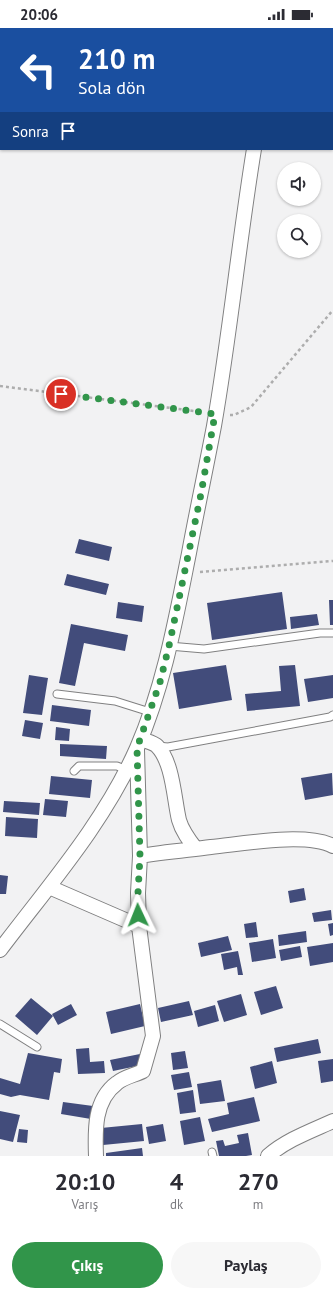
<!DOCTYPE html>
<html lang="tr">
<meta charset="utf-8">
<style>
body{margin:0;font-family:"PT Sans",sans-serif;background:#f7f7f7;color:#2b2b33;height:100vh;display:flex;flex-direction:column;font-size:15px;white-space:nowrap}
*{box-sizing:border-box;margin:0}
p{font-size:13px;color:#7c7c81}
.icon{flex:none;width:22px;height:22px;fill:none;stroke:currentColor;stroke-width:2;stroke-linecap:round;stroke-linejoin:round}
.map{position:relative;height:1128px;overflow:hidden}
.panel{display:flex;flex-direction:column;background:#fff;flex:1}
.panel>*{flex:none}
.hud{position:absolute;left:0px;top:0px;width:333px;height:122px;box-shadow:0 1px 3px #0004;background:#1a4fa0;color:#fff;overflow:hidden}
.buttons{position:absolute;left:277px;top:134px;display:grid;gap:8px}
.buttons a{display:grid;place-items:center;width:44px;height:44px;border-radius:50%;background:#fff;box-shadow:0 1px 3px #0004;font-size:20px}
.pin{position:absolute;display:grid;place-items:center;width:34px;height:34px;color:#fff;margin:-17px;border:2px solid #fff;border-radius:50%;box-shadow:0 1px 4px #0007}
.me{position:absolute;width:44px;margin:-22px;rotate:358deg;stroke-linejoin:round;filter:drop-shadow(0 0 3px #0008)}
.turn{display:flex;align-items:center;gap:14px;height:84px;padding:0 12px;font-size:18px}
.turn .icon{width:52px;height:52px;stroke-width:2.5}
.turn b{display:block;font-size:28px;line-height:34px}
.then{display:flex;align-items:center;height:38px;padding:0 12px;background:#0003;gap:8px;font-size:15px}
.eta{display:flex;justify-content:space-evenly;align-items:center;height:68px;text-align:center}
.eta b{font-size:24px;font-weight:700;line-height:28px}
.cta{display:flex;gap:8px;margin-top:auto;padding:8px 12px}
.cta a{flex:1;height:46px;border-radius:24px;background:#31954a;color:#fff;font-size:16px;font-weight:700;line-height:46px;text-align:center}
.cta a+a{background:#f7f7f7;color:#2b2b33}
.status{display:flex;justify-content:space-between;align-items:center;height:28px;padding:0 20px;background:#fff;direction:ltr}
.status svg{height:11px;fill:currentColor}
.map>svg:first-child{display:block}
</style>
<div class="status"><b>20:06</b><svg viewBox="0 0 49 12"><path d="M0 12V9h3v3zM5 12V6h3v6zM10 12V3h3v9zM15 12V0h3v12zM26 1h20v11H26zM47 4h2v5h-2z"/></svg></div>
<div class="map">
<svg width="333" height="1128" viewBox="0 0 333 1128">
<rect width="100%" height="100%" fill="#f2f2f3"/>
<path fill="#424c7b" d="M79,511L112,519L109,533L75,525Z
M67,546L109,556L106,567L64,557Z
M282,564L287,601L212,612L207,575Z
M329,572H333V597H330Z
M118,574L144,578L142,594L116,590Z
M317,586L319,597L291,601L290,589Z
M71,596L128,607L125,623L84,615L75,658L59,655Z
M226,637L232,672L179,681L173,645Z
M295,637L300,678L247,683L245,666L281,663L279,638Z
M29,647L48,650L42,687L23,685Z
M333,647V670L308,674L304,651Z
M52,677L91,682L89,698L50,693Z
M25,692L43,695L40,711L22,708Z
M56,699L70,701L69,713L55,712Z
M60,716L107,718L106,731L60,728Z
M332,745L333,767L305,772L301,750Z
M51,748L92,752L90,770L49,766Z
M45,771L68,773L66,789L43,787Z
M4,773L40,775L39,787L3,784Z
M6,789L38,791L37,810L5,808Z
M0,847L8,848L6,866H0Z
M304,860L306,872L290,875L288,863Z
M331,882L332,892L314,894L312,885Z
M256,894L258,909L246,910L244,896Z
M333,895V907L330,908L328,896Z
M306,903L307,914L279,918L278,907Z
M228,908L232,922L201,929L198,915Z
M273,911L276,930L252,934L249,915Z
M333,915V934L310,938L307,919Z
M300,918L302,929L281,933L279,922Z
M238,923L243,947H238L237,939L224,942L221,926Z
M276,958L283,980L261,987L254,964Z
M241,966L247,987L224,994L217,973Z
M31,970L53,988L37,1007L15,988Z
M189,973L193,987L161,994L158,980Z
M71,976L77,987L58,997L52,986Z
M140,976L145,998L111,1006L106,984Z
M215,977L219,993L198,999L194,983Z
M318,1011L321,1025L277,1034L274,1020Z
M89,1020L90,1034L104,1033L105,1045L78,1046L76,1021Z
M185,1023L188,1040L173,1042L171,1025Z
M28,1025L62,1031L60,1045L54,1044L49,1072L20,1067L11,1069L0,1066V1050L20,1056Z
M140,1026L142,1037L113,1043L110,1032Z
M333,1031V1053L321,1055L318,1033Z
M272,1033L277,1055L255,1061L250,1039Z
M189,1044L192,1059L174,1062L171,1047Z
M221,1052L225,1073L200,1076L197,1056Z
M193,1062L196,1084L180,1086L177,1065Z
M254,1069L260,1093L212,1104L208,1091L229,1086L227,1075Z
M63,1074L93,1078L91,1091L61,1086Z
M0,1083L20,1087L13,1114L0,1111Z
M200,1089L205,1113L184,1117L180,1093Z
M142,1096L144,1113L103,1117L101,1100Z
M163,1096L166,1113L149,1116L146,1099Z
M19,1101L28,1102L27,1115L17,1114Z
M248,1105L252,1127L246,1128H219L216,1113L223,1112L225,1118L239,1115L237,1107Z
M142,1120L143,1128H106V1125Z"/>
<g fill="none" stroke-linecap="round" stroke-linejoin="round">
<defs>
<path id="service" d="M169,618L204,621L320,605H333
M57,666L115,673L150,684
M157,718L168,719L330,689L333,687
M74,743L79,738H117L127,742
M0,996L37,1019
M212,1124L213,1128"/>
<path id="minor" d="M272,1V0
M141,711C146,713 154,715 157,718C173,734 174,771 179,792C182,803 189,812 196,821
M140,828C163,824 187,822 211,819C242,816 305,804 333,818
M49,859L139,898
M0,922C49,857 104,795 137,720C164,658 176,590 189,525C197,482 206,440 214,398C230,306 239,213 254,121
M96,1128C95,1102 94,1072 117,1055C124,1049 135,1047 143,1043L153,1008L139,898L138,865L140,828L137,722
M268,1128C286,1112 311,1103 333,1093"/>
</defs>
<use href="#service" stroke="#808081" stroke-width="9"/>
<use href="#minor" stroke="#808081" stroke-width="16"/>
<path stroke="#adadad" stroke-width="2.5" stroke-dasharray="3 3" stroke-linecap="butt" d="M0,358L202,384
M230,387H234L251,379L333,282
M200,544L333,533"/>
<use href="#service" stroke="#fff" stroke-width="7"/>
<use href="#minor" stroke="#fff" stroke-width="14"/>
</g>
<g fill="none" stroke-linecap="round" stroke-linejoin="round">
<path stroke="#31954a" stroke-width="7" stroke-dasharray="0 12.6" d="M61,366L215,386L201,466L169,618L160,654L137,720L140,828L138,865V887"/>
</g>
</svg>
<div class="buttons">
<a><svg class="icon" aria-label="sound" viewBox="0 0 24 24"><path d="M4 9h4l5-4v14l-5-4H4zM17 9q2 3 0 6"/></svg></a>
<a><svg class="icon" aria-label="search" viewBox="0 0 24 24"><circle cx="10" cy="10" r="6"/><path d="M15 15l6 6"/></svg></a>
</div>
<div class="pin" style="left:61px;top:366px;background:#d93025"><svg class="icon" aria-label="arrive" viewBox="0 0 24 24"><path d="M6 21V4h12l-3 4 3 4H6"/></svg></div>
<svg class="me" style="left:138px;top:887px" viewBox="-20 -20 40 40"><path d="M0-17L14 15 0 8-14 15z" fill="#31954a" stroke="#fff" stroke-width="4"/></svg>
<div class="hud">
<div class="turn"><svg class="icon" aria-label="left" viewBox="0 0 24 24"><path d="M17 20v-9H6M10 6l-5 5 5 5"/></svg><div><b>210 m</b>Sola dön</div></div>
<div class="then">Sonra<svg class="icon" aria-label="arrive" viewBox="0 0 24 24"><path d="M6 21V4h12l-3 4 3 4H6"/></svg></div>
</div>
</div>
<section class="panel">
<div class="eta">
<div><b>20:10</b><p>Varış</p></div>
<div><b>4</b><p>dk</p></div>
<div><b>270</b><p>m</p></div>
</div>
<div class="cta"><a>Çıkış</a><a>Paylaş</a></div>
</section>
